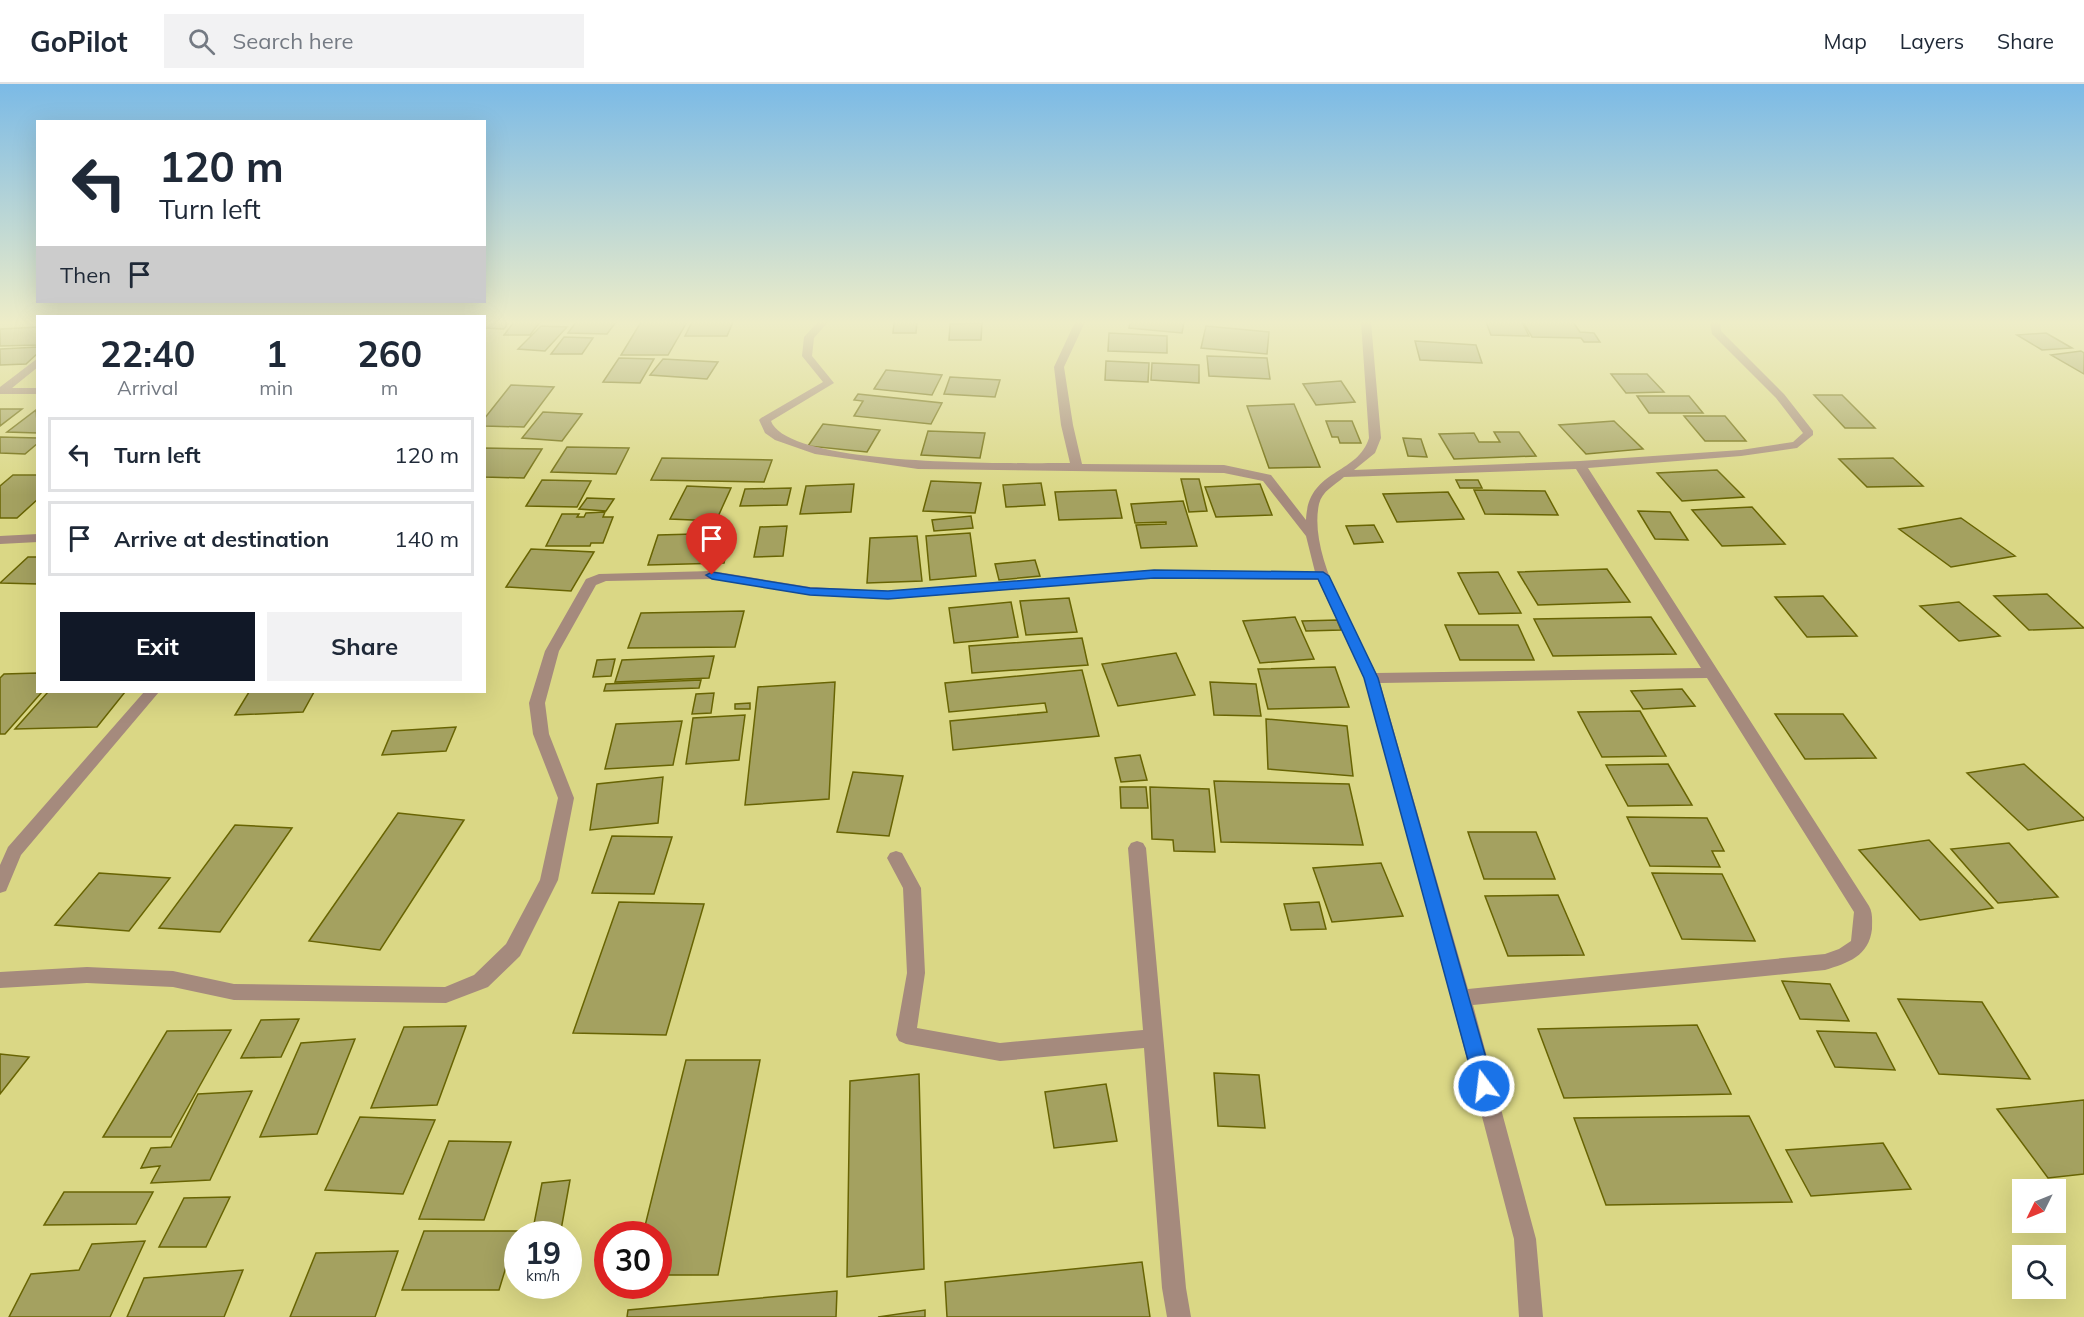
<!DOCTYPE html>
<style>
body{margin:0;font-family:Mulish,sans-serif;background:#f2f2f3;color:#1f2937;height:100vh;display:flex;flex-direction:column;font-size:22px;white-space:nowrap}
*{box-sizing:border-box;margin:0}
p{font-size:20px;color:#747a83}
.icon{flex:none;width:33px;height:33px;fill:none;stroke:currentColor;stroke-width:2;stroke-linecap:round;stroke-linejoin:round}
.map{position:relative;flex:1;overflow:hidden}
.sheet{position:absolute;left:36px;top:231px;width:450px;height:378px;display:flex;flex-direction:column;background:#fff;border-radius:0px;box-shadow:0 6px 24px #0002}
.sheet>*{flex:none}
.hud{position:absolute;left:36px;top:36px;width:450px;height:183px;border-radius:0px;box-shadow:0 6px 24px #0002;background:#fff;color:#1f2937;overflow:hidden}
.needle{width:39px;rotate:227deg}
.controls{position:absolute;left:2012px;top:1095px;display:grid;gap:12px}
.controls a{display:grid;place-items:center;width:54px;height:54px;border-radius:0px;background:#fff;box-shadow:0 6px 24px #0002;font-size:30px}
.speed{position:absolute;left:504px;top:1137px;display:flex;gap:12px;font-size:30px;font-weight:700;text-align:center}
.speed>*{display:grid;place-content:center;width:78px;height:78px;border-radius:50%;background:#fff;box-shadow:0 6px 24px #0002;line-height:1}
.speed small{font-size:15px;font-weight:400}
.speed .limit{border:9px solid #d22;background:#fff;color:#111}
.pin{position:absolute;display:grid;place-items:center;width:51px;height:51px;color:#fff;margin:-62px -26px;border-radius:50% 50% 50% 0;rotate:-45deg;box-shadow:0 0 6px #0007}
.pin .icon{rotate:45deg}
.me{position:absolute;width:66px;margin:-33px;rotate:345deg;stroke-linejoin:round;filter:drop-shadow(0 0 4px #0008)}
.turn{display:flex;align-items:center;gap:21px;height:126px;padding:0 24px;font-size:27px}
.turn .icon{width:78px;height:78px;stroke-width:2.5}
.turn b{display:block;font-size:42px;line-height:51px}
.then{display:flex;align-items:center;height:57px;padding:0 24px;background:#0003;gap:12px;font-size:22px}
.eta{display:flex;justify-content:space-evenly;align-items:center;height:102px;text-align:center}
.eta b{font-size:36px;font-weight:700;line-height:42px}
.action{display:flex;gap:12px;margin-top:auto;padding:12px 24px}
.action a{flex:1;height:69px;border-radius:0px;background:#111827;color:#fff;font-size:24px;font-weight:700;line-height:69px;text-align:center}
.action a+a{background:#f2f2f3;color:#1f2937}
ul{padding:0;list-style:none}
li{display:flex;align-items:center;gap:18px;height:75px;margin:0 12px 9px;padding:0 12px;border:3px solid #e0e1e3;border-radius:0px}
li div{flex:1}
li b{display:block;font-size:22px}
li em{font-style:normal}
header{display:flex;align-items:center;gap:36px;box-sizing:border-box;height:84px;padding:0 30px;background:#fff;border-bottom:2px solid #e0e1e3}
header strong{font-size:28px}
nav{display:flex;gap:33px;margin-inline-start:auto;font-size:21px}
.search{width:420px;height:54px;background:#f2f2f3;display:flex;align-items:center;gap:15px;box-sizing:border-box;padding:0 21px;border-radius:0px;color:#747a83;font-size:22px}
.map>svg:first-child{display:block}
</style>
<header>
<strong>GoPilot</strong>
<div class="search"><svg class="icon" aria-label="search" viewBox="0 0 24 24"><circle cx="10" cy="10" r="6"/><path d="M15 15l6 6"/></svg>Search here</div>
<nav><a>Map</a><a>Layers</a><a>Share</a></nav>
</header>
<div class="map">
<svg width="2084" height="1233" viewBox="0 0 2084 1233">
<rect width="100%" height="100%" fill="#dad785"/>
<path fill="#a4a160" stroke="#686403" stroke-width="1.5" d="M484,238H509L504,245L484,244Z
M514,238H540L530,251H504Z
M576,238H616L607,250L568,249Z
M641,238H687L668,271H621Z
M692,238H733L727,252H685Z
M894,238H917L916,249H893Z
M1130,238H1184L1182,249L1129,244Z
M1486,238H1522L1529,252L1491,251Z
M1523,238H1573L1580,248L1594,249L1600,258H1584L1581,254L1532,253Z
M982,239L981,256H949L950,240Z
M541,242L567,243L545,267L518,265Z
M1206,242L1269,248L1267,270L1201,264Z
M38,243V261L0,262V245Z
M1109,249L1167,252V269L1108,267Z
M2046,249L2072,264L2042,266L2017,251Z
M564,253L593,254L582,270H551Z
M1415,257L1476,261L1482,279L1420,276Z
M38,263V269L26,280L0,281V265Z
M2081,267L2084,269V290L2051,271Z
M1207,272L1267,274L1270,295L1209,292Z
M619,274L654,275L640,299L603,298Z
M663,275L718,278L707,295L650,291Z
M1106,277L1149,279L1148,298L1105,296Z
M1152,279L1199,281V299L1151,296Z
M886,286L942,291L932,311L874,305Z
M1611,290H1647L1664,308L1626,309Z
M950,293L1000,296L995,313L944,310Z
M1341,297L1355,318L1316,321L1303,300Z
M511,301L554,303L524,343L484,342V335Z
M858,310L942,319L931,340L854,332L863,317L854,316Z
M1814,311H1842L1875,344H1845Z
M1637,312H1689L1703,329H1649Z
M1294,320L1320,383L1269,384L1247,322Z
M0,325H22L0,342Z
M36,326L38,349L7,348Z
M543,328L582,330L562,357L522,354Z
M1684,332H1725L1746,357H1705Z
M1326,337H1352L1361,359H1340L1338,353H1332Z
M1614,337L1643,365L1586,370L1559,341Z
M823,340L880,346L867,368L808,362Z
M928,347L985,349L980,374L921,371Z
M1494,348H1519L1536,372L1454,375L1439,350L1474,349L1479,358H1500Z
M0,353L38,354V359L25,370L0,369Z
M1403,354L1421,355L1427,373L1408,372Z
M567,363L629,364L616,390L551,388Z
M484,364L542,365L524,394L484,393Z
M662,374L772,376L764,398L651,396Z
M1893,374L1923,402L1867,403L1839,375Z
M1717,386L1744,413L1682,417L1657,389Z
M13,391H38V415L17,434H0V402Z
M1181,395H1199L1207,427L1189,428Z
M542,396L591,397L577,423L526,422Z
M1456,396H1478L1482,404H1460Z
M931,397L981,399L975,429L923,427Z
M1041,399L1045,421L1006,423L1003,401Z
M854,400L851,428L800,430L806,402Z
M1260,400L1272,431L1216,433L1205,403Z
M687,402L731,404L716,437L670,435Z
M791,404L787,421L740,422L745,405Z
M1116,406L1122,434L1059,436L1055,408Z
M1474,406L1545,407L1558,431L1485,430Z
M1448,408L1464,435L1397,438L1383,410Z
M587,414L614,415L606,427L579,425Z
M1183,417L1197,462L1141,464L1136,441L1166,440V438L1135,439L1131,420Z
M1752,423L1785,460L1722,462L1692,426Z
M1638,427L1670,428L1688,456L1655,455Z
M605,428L603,433H613L603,459H591L590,462H546L562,430H579L577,433H584L586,429Z
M971,432L973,444L934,447L932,436Z
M1961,434L2015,472L1951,483L1899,445Z
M1374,441L1383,458L1354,460L1346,442Z
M787,442L783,472L754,473L760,443Z
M731,449L724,479L648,481L658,451Z
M970,449L976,492L930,496L926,452Z
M917,452L922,497L867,499L870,454Z
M531,465L594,468L571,507L506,503Z
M28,473H38V500L0,499Z
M1035,476L1040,492L999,496L995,480Z
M1607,485L1630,518L1538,521L1518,488Z
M1498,488L1521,529L1479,530L1458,489Z
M2047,510L2084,544L2029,546L1994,512Z
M1823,512L1857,552L1807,553L1775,513Z
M1069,514L1077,548L1026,551L1020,517Z
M1011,518L1018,553L954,559L949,524Z
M1959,518L2000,552L1959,557L1920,522Z
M744,527L735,563L628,564L641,529Z
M1295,533L1314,575L1260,579L1243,537Z
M1651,533L1676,570L1553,572L1534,535Z
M1337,536L1341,546L1306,547L1302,537Z
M1445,541H1518L1534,576H1460Z
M1082,554L1088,581L972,589L969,562Z
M1176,569L1195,611L1118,622L1102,580Z
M714,572L709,594L615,598L622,576Z
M615,575L611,592L593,593L597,576Z
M1335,583L1349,623L1268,625L1258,585Z
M1082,586L1099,652L953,666L950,637L1047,628L1045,619L949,628L945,599Z
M38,589V608H42L5,650H0V594L4,590Z
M701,596L699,604L604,607L606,600Z
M835,598L829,715L745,721L758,603Z
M1210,598L1256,600L1261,632L1214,631Z
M1682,605L1695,622L1643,625L1631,607Z
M48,608H125L97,643L15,645Z
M249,608H314L303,628L235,631Z
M714,609L711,629L692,630L696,610Z
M750,619V625H735V620Z
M1640,627L1666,672L1602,673L1578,628Z
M1775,630H1843L1876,674L1805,675Z
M745,631L739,676L686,680L693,634Z
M1266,635L1347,642L1353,692L1268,685Z
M682,637L673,681L605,685L616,640Z
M456,643L446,667L382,671L392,647Z
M1140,671L1147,696L1121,698L1115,674Z
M1668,680L1692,721L1628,722L1606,681Z
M2024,680L2084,734V736L2028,746L1967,689Z
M853,688L903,692L889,752L837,748Z
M663,693L658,739L590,746L597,700Z
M1214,697L1349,700L1363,761L1221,758Z
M1120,703H1146L1148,724H1121Z
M1150,703L1209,705L1215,768L1174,767L1173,756L1152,755Z
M398,729L464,736L380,866L309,857Z
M1627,733L1707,734L1724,767H1712L1720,783L1650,782Z
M235,741L292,744L220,848L159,844Z
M1468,748H1536L1555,795H1484Z
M612,752L672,753L654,810L592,809Z
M1929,756L1993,824L1920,836L1859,766Z
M2009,759L2058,813L1998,819L1951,765Z
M1381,779L1403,832L1332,838L1313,784Z
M99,789L170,794L129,847L55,841Z
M1652,789L1722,790L1755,857L1682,855Z
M1558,811L1584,871L1508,872L1485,812Z
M619,818L704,820L666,951L573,949Z
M1319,818L1326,845L1291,846L1284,820Z
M1782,897L1830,900L1849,937L1800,935Z
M1898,915L1982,918L2030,995L1939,990Z
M299,935L281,973L241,974L261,936Z
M1697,941L1731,1010L1564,1014L1538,945Z
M466,942L437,1021L371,1024L404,943Z
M231,946L171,1053H103L167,947Z
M1817,947L1876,949L1895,986L1835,983Z
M355,955L317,1050L260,1053L301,959Z
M0,970L29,973L0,1010Z
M686,976H760L718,1191H658V1150H643Z
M1214,989L1259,991L1265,1044L1218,1042Z
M919,990L924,1185L847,1193L850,997Z
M1106,1000L1117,1057L1054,1064L1045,1008Z
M252,1007L210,1096L151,1099L160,1082L141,1084L151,1064L171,1063L198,1010Z
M2084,1016V1090L2048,1094L1997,1025Z
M1749,1032L1792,1118L1606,1121L1574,1034Z
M360,1033L435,1036L403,1110L325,1106Z
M449,1057L511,1058L484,1136L419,1135Z
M1883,1059L1911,1105L1811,1112L1786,1066Z
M570,1096L561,1146L532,1150L542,1099Z
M64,1108H153L136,1140L44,1141Z
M230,1113L206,1163H159L184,1114Z
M424,1147H517L499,1206H402Z
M145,1157L110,1233H9L31,1190L79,1186L92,1160Z
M398,1167L375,1233H290L316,1169Z
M1142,1178L1150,1233H947L945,1198Z
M243,1186L224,1233H127L144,1194Z
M837,1207L836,1233H627L628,1226Z
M925,1226V1233H878Z"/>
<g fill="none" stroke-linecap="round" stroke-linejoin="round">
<path fill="#a58a7d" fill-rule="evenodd" d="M818,238H828L814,254L812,272L834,299L771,337C788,384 1022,379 1070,379L1061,341L1054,283L1075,238H1085L1064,283L1073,341L1082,380L1224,381L1271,391L1306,436C1308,384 1357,392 1369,354L1361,238H1371L1381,354L1375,369L1354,386L1580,377L1741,366L1793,358L1803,349L1776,314L1712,250L1710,238H1720L1721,247L1784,310L1813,347V351L1797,364L1741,372L1588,384L1869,822C1873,829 1872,837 1872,845C1869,872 1848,879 1825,886L1473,921L1536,1155L1543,1233H1519L1514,1155L1451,914L1364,594L1318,496L1153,494L888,515L810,511L712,495L606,497L596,501L559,567L545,619L549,650L574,714L558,796L520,872L488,903L446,919L234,916L173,903L87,899L0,904V888L87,883L173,887L234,900L445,903L474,891L506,860L540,796L558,714L533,650L529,619L545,567L586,495L599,490L712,487L810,503L888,507L1153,486L1315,488L1306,452L1263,397L1224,389L918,385L815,370L775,356L765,349L759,336L761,334L823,298L802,272L804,253ZM1576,385L1701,584L1376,589C1354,544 1308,471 1319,420C1322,407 1335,401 1344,393ZM1707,594L1854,828L1851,857L1839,865L1825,870L1468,905L1380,599Z
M38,274V283L12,304H38V310H0V303Z
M38,450V458L0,460V452Z
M144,608H159L21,771L6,807L0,809V781L8,763Z
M1137,757L1143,759L1146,764L1186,1204L1191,1233H1167L1162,1204L1144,964L1000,977L906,960L899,957L896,951L907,889L903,804L887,774L890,769L896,767L902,769L921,804L925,889L917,944L1000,959L1143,946L1128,764L1131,759Z"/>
</g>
<linearGradient id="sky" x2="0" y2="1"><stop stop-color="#7bbae6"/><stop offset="0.58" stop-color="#eeedc8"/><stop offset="1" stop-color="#eeedc8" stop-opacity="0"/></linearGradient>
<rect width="2084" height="411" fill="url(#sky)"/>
<path fill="#1a73e8" stroke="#114b97" stroke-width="1.5" d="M1154,486L1323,488L1329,492L1378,594L1494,1002L1491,1008L1484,1010L1478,1008L1475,1002L1364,594L1318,495L1154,494L888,515L810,511L712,495L706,491L712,488L810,504L888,507Z"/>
</svg>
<div class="controls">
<a><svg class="needle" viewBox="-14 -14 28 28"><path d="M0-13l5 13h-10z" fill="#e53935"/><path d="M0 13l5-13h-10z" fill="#747a83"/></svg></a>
<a><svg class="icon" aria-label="search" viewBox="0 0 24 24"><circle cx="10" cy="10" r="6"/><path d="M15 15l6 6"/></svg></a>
</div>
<div class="speed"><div>19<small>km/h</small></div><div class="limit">30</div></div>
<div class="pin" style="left:712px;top:491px;background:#d93025"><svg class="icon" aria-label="arrive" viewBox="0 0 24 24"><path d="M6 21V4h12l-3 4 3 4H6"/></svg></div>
<svg class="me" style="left:1484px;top:1002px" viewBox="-20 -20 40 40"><circle r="17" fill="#1a73e8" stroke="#fff" stroke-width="3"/><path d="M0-11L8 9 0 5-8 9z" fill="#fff"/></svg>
<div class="hud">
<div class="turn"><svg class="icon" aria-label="left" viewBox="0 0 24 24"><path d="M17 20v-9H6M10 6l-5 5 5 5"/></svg><div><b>120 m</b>Turn left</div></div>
<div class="then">Then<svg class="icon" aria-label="arrive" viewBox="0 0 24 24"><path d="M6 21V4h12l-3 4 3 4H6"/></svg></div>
</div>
<section class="sheet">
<div class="eta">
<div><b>22:40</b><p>Arrival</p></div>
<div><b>1</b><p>min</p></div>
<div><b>260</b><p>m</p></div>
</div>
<ul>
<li><svg class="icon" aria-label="left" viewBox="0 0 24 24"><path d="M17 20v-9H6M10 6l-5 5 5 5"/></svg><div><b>Turn left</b></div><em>120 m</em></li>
<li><svg class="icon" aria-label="arrive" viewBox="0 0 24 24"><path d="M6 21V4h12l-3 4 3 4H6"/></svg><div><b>Arrive at destination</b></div><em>140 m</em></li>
</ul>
<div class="action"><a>Exit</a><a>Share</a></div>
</section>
</div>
